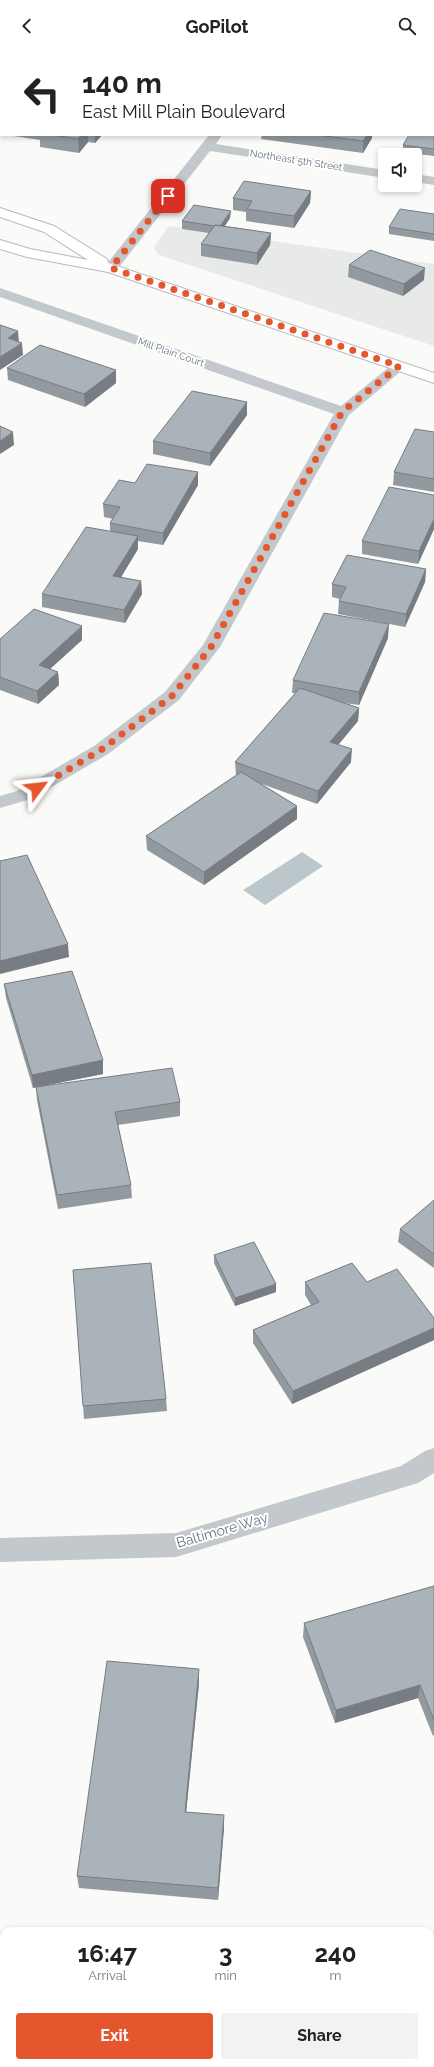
<!DOCTYPE html>
<style>
body{margin:0;font-family:Raleway,sans-serif;background:#f2f2f2;color:#222;height:100vh;display:flex;flex-direction:column;font-size:15px;white-space:nowrap}
*{box-sizing:border-box;margin:0}
p{font-size:13px;color:#767676}
.icon{flex:none;width:22px;height:22px;fill:none;stroke:currentColor;stroke-width:2;stroke-linecap:round;stroke-linejoin:round}
.map{position:relative;flex:1;overflow:hidden}
.side{position:absolute;left:0px;top:1875px;width:434px;height:140px;display:flex;flex-direction:column;background:#fff;border-radius:12px 12px 0 0;box-shadow:0 2px 6px #0003}
.side>*{flex:none}
.hud{position:absolute;left:0px;top:0px;width:434px;height:84px;box-shadow:0 2px 6px #0003;background:#fff;color:#222;overflow:hidden}
.buttons{position:absolute;left:378px;top:96px;display:grid;gap:8px}
.buttons a{display:grid;place-items:center;width:44px;height:44px;border-radius:4px;background:#fff;box-shadow:0 2px 6px #0003;font-size:20px}
.pin{position:absolute;display:grid;place-items:center;width:34px;height:34px;color:#fff;margin:-17px;border-radius:8px;box-shadow:0 2px 6px #0006}
.me{position:absolute;width:44px;margin:-22px;rotate:60deg;stroke-linejoin:round;filter:drop-shadow(0 0 3px #0008)}
.turn{display:flex;align-items:center;gap:14px;height:84px;padding:0 16px;font-size:18px}
.turn .icon{width:52px;height:52px;stroke-width:2.5}
.turn b{display:block;font-size:28px;line-height:34px}
.eta{display:flex;justify-content:space-evenly;align-items:center;height:68px;text-align:center}
.eta b{font-size:24px;font-weight:700;line-height:28px}
.action{display:flex;gap:8px;margin-top:auto;padding:8px 16px}
.action a{flex:1;height:46px;border-radius:4px;background:#e4572e;color:#fff;font-size:16px;font-weight:700;line-height:46px;text-align:center}
.action a+a{background:#f2f2f2;color:#222}
header{display:flex;justify-content:space-between;align-items:center;height:52px;padding:0 16px;background:#fff;font-size:18px;font-weight:700}
.map>svg:first-child{display:block}
</style>
<header><svg class="icon" aria-label="back" viewBox="0 0 24 24"><path d="M15 5l-7 7 7 7"/></svg>GoPilot<svg class="icon" aria-label="search" viewBox="0 0 24 24"><circle cx="10" cy="10" r="6"/><path d="M15 15l6 6"/></svg></header>
<div class="map">
<svg width="434" height="2015" viewBox="0 0 434 2015">
<rect width="100%" height="100%" fill="#fafaf8"/>
<path fill="#e8e9e9" d="M169,174L434,212V294L159,203L154,197L156,192Z"/>
<path fill="#bbc7cb" d="M302,800L323,814L265,853L243,838Z"/>
<g fill="none" stroke-linecap="round" stroke-linejoin="round">
<defs>
<path id="major" d="M0,156L54,174L107,207L108,211L434,321V331L108,220L27,205L0,197V188L30,197L88,208L44,180L0,165Z"/>
</defs>
<use href="#major" stroke="#b5babe" stroke-width="2"/>
<path fill="#c3c8cc" fill-rule="evenodd" d="M272,0H284V1H272Z
M209,83H222L216,92L385,118V126L210,99L116,219H106L104,216L106,213Z
M415,122L434,125V133L415,130Z
M0,236L341,354L394,311H404L407,314L349,363L220,595L179,648L108,702L31,747L0,756V744L17,739L94,694L165,640L203,593L334,362L0,245Z
M434,1396V1421L418,1431L176,1505L0,1510V1486L176,1481L401,1414L425,1399Z"/>
<use href="#major" fill="#fff" fill-rule="evenodd"/>
</g>
<path fill="#929a9f" d="M0,0H129L128,1H1V82H0Z
M321,0H415V1H320Z
M433,11H434V46H433Z
M434,73V104L403,100V93Z
M7,83H102L95,91L88,90L79,101L40,95V88Z
M262,83H372V86L363,101L261,87Z
M311,139L310,151L294,176L246,169V160L233,158V146Z
M434,162V189L389,182V175Z
M230,166L225,174L271,181L270,193L257,213L201,204V192L209,181L182,177V169Z
M349,213L424,228L403,244L348,225Z
M7,316L116,331L85,355L8,328Z
M247,350V363L210,414L153,402V389Z
M434,380V440L393,433L394,420Z
M198,420V433L163,493L138,489V497L121,525L141,529L142,542L125,571L42,555V542L110,479V471L113,467L104,465L103,452L135,431Z
M434,443V477L418,512L362,502V489Z
M426,517L425,530L405,575L338,562L339,549L340,547L332,545V532Z
M388,586L359,653L344,651L359,656L358,669L338,692L351,710L317,752L262,732L297,754V767L204,833L147,798L146,784L236,723L235,710L295,641H292L293,628Z
M0,587L82,588L50,617L58,620L59,633L38,652L0,638Z
M4,932L103,1008V1022L37,1035L180,1050V1064L118,1073L131,1133L132,1146L58,1157L37,1048L36,1035L33,1036L6,946Z
M434,1148V1216L398,1190L400,1177Z
M214,1203L276,1240L235,1254L214,1211Z
M73,1218L166,1347L167,1359L84,1367Z
M305,1230H367L434,1266V1288L292,1352L253,1291V1278L311,1253L305,1243Z
M434,1534V1683L433,1684L418,1646L335,1671L303,1585L304,1571Z
M199,1631L186,1760L224,1776L218,1848L79,1836L77,1824Z"/>
<path fill="#777d82" d="M117,0H129L128,1H116Z
M409,0H415V1H408Z
M81,83H88V90L79,101L78,87Z
M95,83H102L95,91Z
M367,83H372V86L363,101V89Z
M311,139L310,151L294,176V164Z
M231,159L230,166L219,182V175Z
M271,181L270,193L257,213V201Z
M425,216L424,228L403,244L404,232Z
M18,279L19,291L8,286Z
M22,291L23,303L0,318V305Z
M116,318V331L85,355L84,342Z
M247,350V363L210,414V401Z
M13,380L14,393L0,402V389Z
M198,420V433L163,493V481Z
M434,467V477L418,512L419,499Z
M138,484V497L114,537L113,524Z
M426,517L425,530L405,575L406,562Z
M141,529L142,542L125,571L124,558Z
M389,572L388,586L359,653V640Z
M82,574V588L40,626L39,613Z
M58,620L59,633L38,652L37,639Z
M359,656L358,669L330,703V690Z
M352,697L351,710L317,752L318,739Z
M297,754V767L204,833V820Z
M68,892L69,905L0,922V909Z
M103,1008V1022L33,1036L32,1023Z
M276,1232V1240L235,1254V1246Z
M434,1276V1288L292,1352L293,1339Z
M199,1617V1631L185,1772V1760Z
M420,1633L418,1646L335,1671L336,1658Z
M224,1763V1776L218,1848V1836Z"/>
<path fill="#aab3b9" stroke="#777d82" d="M0,0H57L56,1H1V68H0Z
M78,0H117L116,1H85Z
M321,0H372L371,1H320Z
M387,0H409L408,1H395Z
M434,4V11H433V6Z
M433,20H434V39H433Z
M433,72L434,73V97L403,93L409,83H433Z
M53,83H81L78,87Z
M317,83H367L363,89Z
M244,129L311,139L294,164L247,157L252,149L233,146Z
M194,153L231,159L220,174L215,173L214,174L182,169Z
M400,157L434,162V182L389,175Z
M215,173L271,181L257,201L201,192Z
M370,198L425,216L404,232L349,213Z
M0,273L18,279L8,286L22,291L0,305Z
M40,293L116,318L84,342L7,316Z
M192,339L247,350L210,401L153,389Z
M0,374L13,380L0,389Z
M415,377L434,380V427L394,420Z
M147,412L198,420L163,481L110,471L120,455L103,452L119,428L135,431Z
M389,435L434,443V467L419,499L362,489Z
M86,475L138,484L113,524L141,529L124,558L42,542Z
M347,503L426,517L406,562L339,549L346,535L332,532Z
M34,557L82,574L39,613L58,620L37,639L0,625V587Z
M324,561L389,572L359,640L293,628Z
M300,636L359,656L330,690L352,697L318,739L235,710Z
M241,720L297,754L204,820L146,784Z
M27,803L68,892L0,909V809Z
M72,919L103,1008L32,1023L4,932Z
M172,1016L180,1050L115,1060L131,1133L57,1143L36,1035Z
M434,1148V1202L400,1177Z
M254,1190L276,1232L235,1246L214,1203Z
M151,1211L166,1347L83,1354L73,1218Z
M352,1211L367,1230L397,1217L434,1266V1276L293,1339L253,1278L319,1250L305,1230Z
M434,1534V1668L420,1633L336,1658L304,1571Z
M107,1609L199,1617L185,1760L224,1763L218,1836L77,1824Z
M62,2011H222L221,2015H61Z"/>
<g fill="none" stroke-linecap="round" stroke-linejoin="round">
<path stroke="#e4572e" stroke-width="7" stroke-dasharray="0 12.6" d="M37,736L101,698L172,644L211,595L342,360L399,314L111,216L168,144"/>
</g>
<g text-anchor="middle" dominant-baseline="central" stroke-width="4" stroke-linejoin="round" paint-order="stroke">
<g font-size="10" fill="#657683" stroke="#fff">
<text transform="translate(296 108) rotate(9)">Northeast 5th Street</text>
<text transform="translate(171 300) rotate(19)">Mill Plain Court</text>
</g>
<g font-size="14" fill="#657683" stroke="#fff">
<text transform="translate(222 1478) rotate(-16)">Baltimore Way</text>
</g>
</g>
</svg>
<div class="buttons">
<a><svg class="icon" aria-label="sound" viewBox="0 0 24 24"><path d="M4 9h4l5-4v14l-5-4H4zM17 9q2 3 0 6"/></svg></a>
</div>
<div class="pin" style="left:168px;top:144px;background:#d93025"><svg class="icon" aria-label="arrive" viewBox="0 0 24 24"><path d="M6 21V4h12l-3 4 3 4H6"/></svg></div>
<svg class="me" style="left:37px;top:736px" viewBox="-20 -20 40 40"><path d="M0-17L14 15 0 8-14 15z" fill="#e4572e" stroke="#fff" stroke-width="4"/></svg>
<div class="hud">
<div class="turn"><svg class="icon" aria-label="left" viewBox="0 0 24 24"><path d="M17 20v-9H6M10 6l-5 5 5 5"/></svg><div><b>140 m</b>East Mill Plain Boulevard</div></div>
</div>
<section class="side">
<div class="eta">
<div><b>16:47</b><p>Arrival</p></div>
<div><b>3</b><p>min</p></div>
<div><b>240</b><p>m</p></div>
</div>
<div class="action"><a>Exit</a><a>Share</a></div>
</section>
</div>
